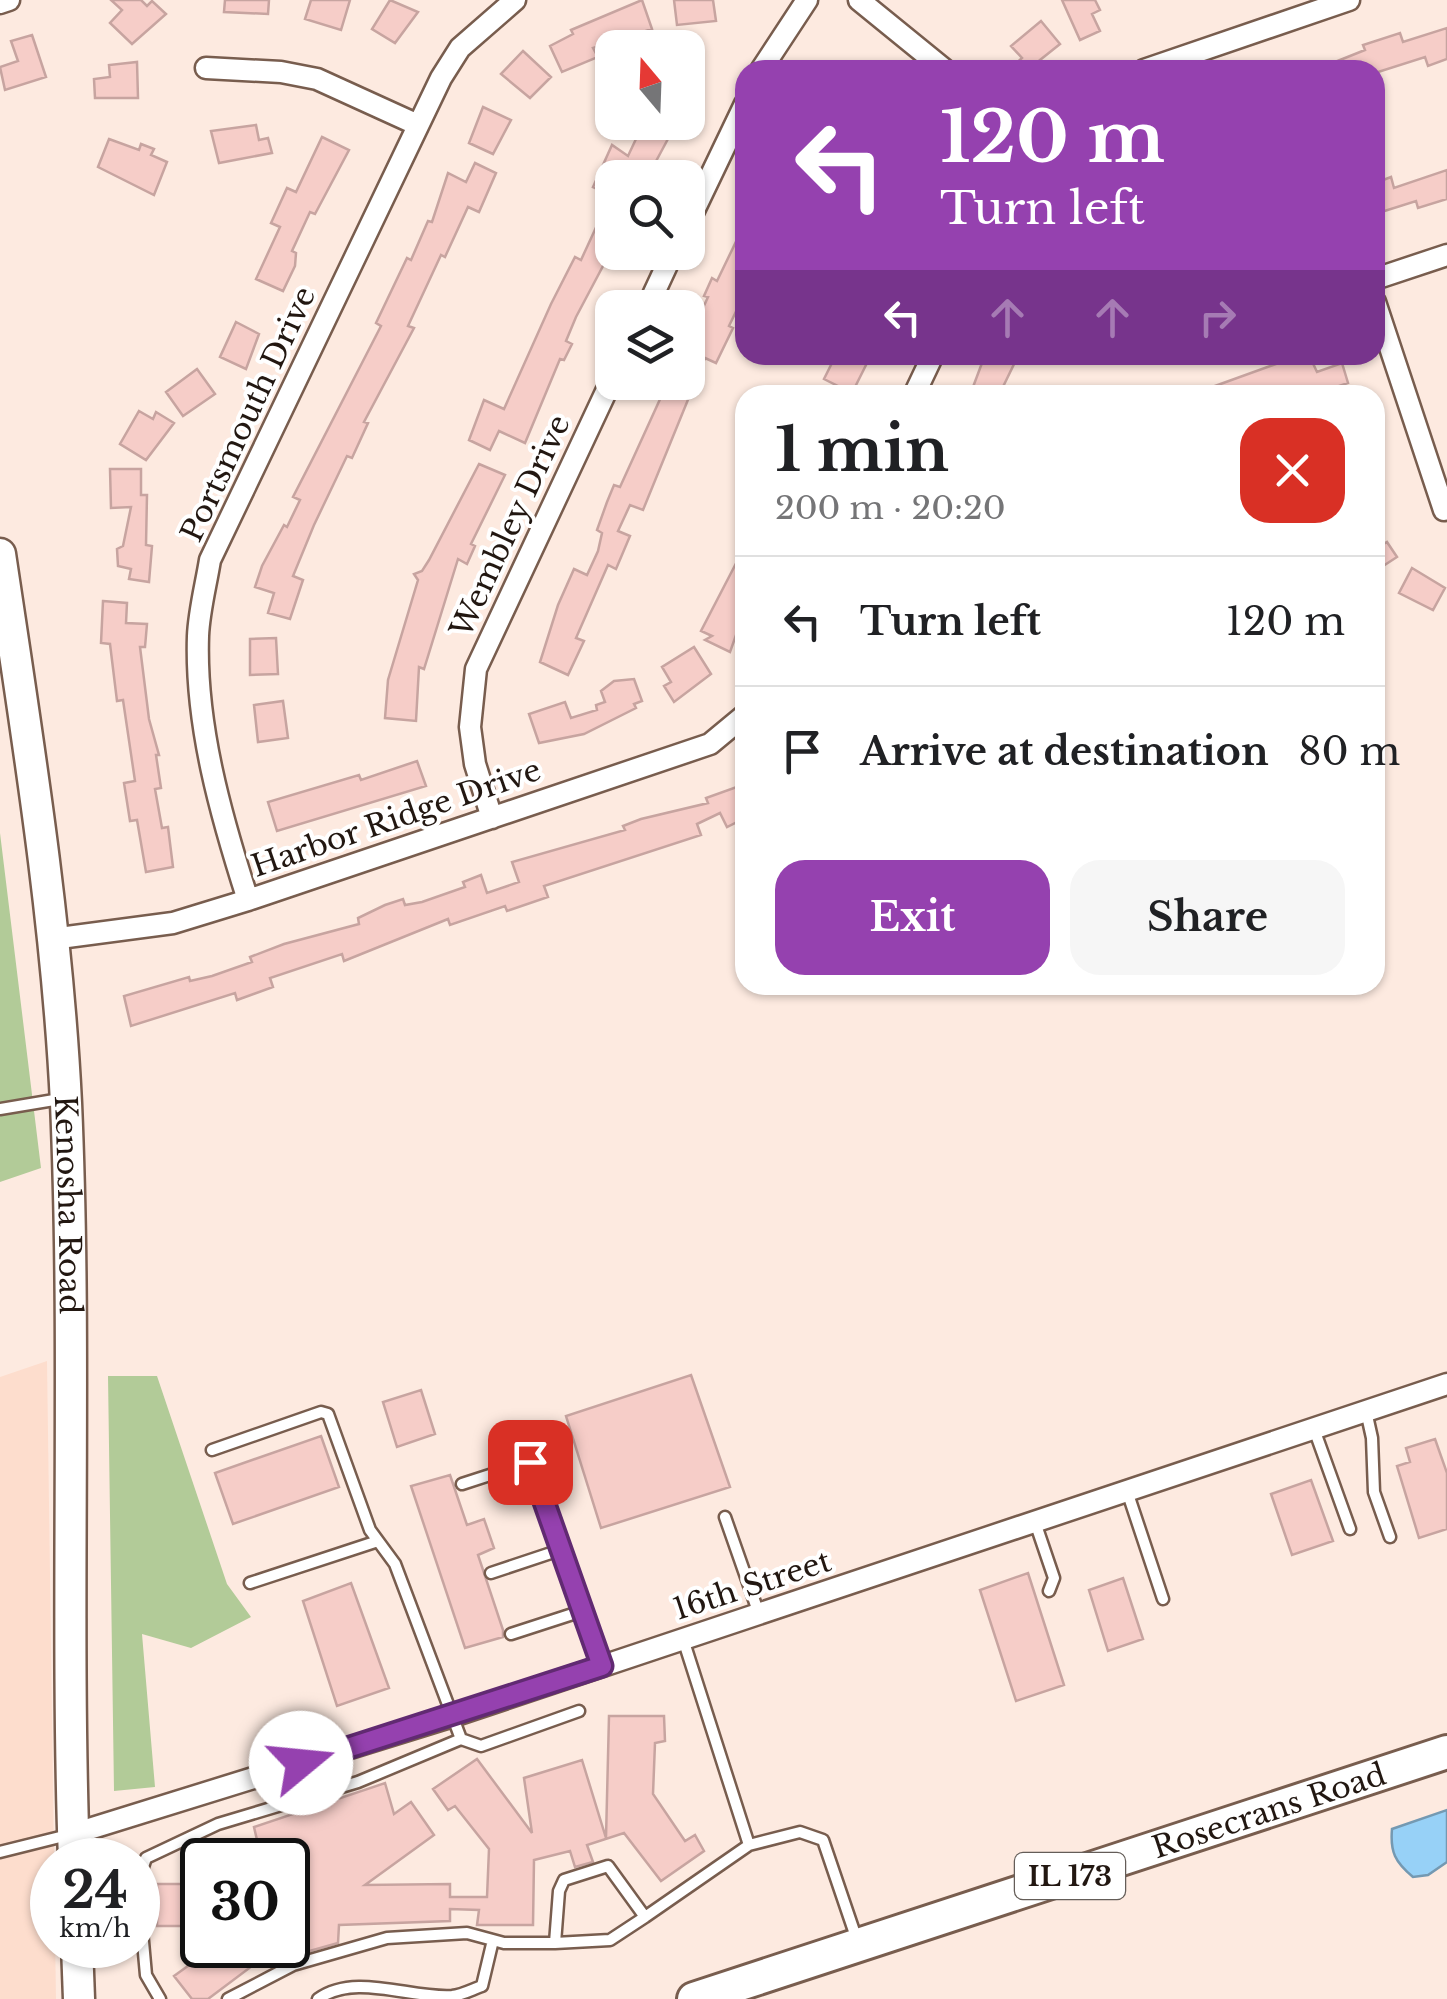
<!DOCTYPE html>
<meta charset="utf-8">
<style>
body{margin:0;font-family:"Libre Baskerville",serif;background:#f6f6f6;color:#202124;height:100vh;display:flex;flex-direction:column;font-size:38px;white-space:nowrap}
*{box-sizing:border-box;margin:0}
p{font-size:32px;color:#757577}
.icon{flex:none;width:55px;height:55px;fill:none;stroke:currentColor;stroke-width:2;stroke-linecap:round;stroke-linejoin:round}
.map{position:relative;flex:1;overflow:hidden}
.side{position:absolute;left:735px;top:385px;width:650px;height:610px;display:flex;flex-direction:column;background:#fff;border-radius:30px;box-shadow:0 2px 8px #0004}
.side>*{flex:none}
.guide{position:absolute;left:735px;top:60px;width:650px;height:305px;border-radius:30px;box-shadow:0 2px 8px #0004;background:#9541af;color:#fff;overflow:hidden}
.needle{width:65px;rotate:341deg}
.fabs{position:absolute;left:595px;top:30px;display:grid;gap:20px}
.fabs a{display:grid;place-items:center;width:110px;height:110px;border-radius:20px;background:#fff;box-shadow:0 2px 8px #0004;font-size:50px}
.speed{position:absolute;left:30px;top:1838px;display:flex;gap:20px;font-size:50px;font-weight:700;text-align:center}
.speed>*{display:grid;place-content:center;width:130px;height:130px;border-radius:50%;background:#fff;box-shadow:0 2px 8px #0004;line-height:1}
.speed small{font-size:25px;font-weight:400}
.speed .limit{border:5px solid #111;border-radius:15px;background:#fff;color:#111}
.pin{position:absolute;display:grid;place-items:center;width:85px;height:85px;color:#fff;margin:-42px;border-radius:20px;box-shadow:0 5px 15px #0006}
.me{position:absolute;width:110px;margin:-55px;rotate:73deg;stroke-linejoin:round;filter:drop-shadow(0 0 8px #0008)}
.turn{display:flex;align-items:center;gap:35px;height:210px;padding:0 40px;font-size:45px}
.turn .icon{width:130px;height:130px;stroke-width:2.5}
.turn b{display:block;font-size:70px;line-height:85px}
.lanes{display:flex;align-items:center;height:95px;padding:0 40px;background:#0003;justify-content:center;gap:50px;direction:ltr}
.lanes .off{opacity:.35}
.round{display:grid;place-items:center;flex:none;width:105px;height:105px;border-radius:30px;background:#f6f6f6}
.overview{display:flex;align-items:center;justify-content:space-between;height:170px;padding:0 40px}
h1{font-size:60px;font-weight:800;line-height:75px}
.button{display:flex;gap:20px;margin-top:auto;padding:20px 40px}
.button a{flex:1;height:115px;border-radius:30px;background:#9541af;color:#fff;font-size:40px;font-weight:800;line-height:115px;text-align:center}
.button a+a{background:#f6f6f6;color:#202124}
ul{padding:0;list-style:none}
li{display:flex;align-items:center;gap:30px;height:130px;padding:0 40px;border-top:2px solid #e0e0e0}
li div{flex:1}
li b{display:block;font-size:38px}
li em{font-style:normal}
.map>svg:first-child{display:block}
</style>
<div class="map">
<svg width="1447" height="1999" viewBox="0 0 1447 1999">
<rect width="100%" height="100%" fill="#fdeae0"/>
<path fill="#fdddcd" d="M47,1361L56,1999H0V1377Z"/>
<path fill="#b2cb98" d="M0,833L41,1168L0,1182Z
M108,1376H157L227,1584L251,1617L191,1648L142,1634L155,1787L114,1791Z"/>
<path fill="#97d1f7" stroke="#7499b2" stroke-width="2.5" d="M1447,1810V1862L1428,1875L1413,1877C1395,1862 1390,1852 1392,1829Z"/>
<path fill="#f6cdc8" stroke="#c7a4a0" stroke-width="2.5" d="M111,0H141L147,6L152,1L166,14L132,44L110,23L122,10Z
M225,0H269L268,14L224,12Z
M311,0H350L341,30L305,19Z
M390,0L418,12L395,43L372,29Z
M642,0L652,29L593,48L598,57L562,72L550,46L573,34L571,30Z
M674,0H713L716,21L677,25Z
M1062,0H1095L1100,10L1092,14L1100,31L1080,40Z
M1041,21L1060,44L1040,60L1048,70H1009L1022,58L1011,46Z
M1447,28V59L1428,66L1425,57L1375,73L1315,70L1365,50L1363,45L1400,33L1403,42Z
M32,35L46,77L5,90L0,67L18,61L11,41Z
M523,51L551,77L530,98L501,74Z
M137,62L138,98H95L94,79L110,77L109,65Z
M483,107L511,120L493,154L469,143Z
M644,122H677L647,178H612V249L576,317L566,341L572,344L564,360L560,359L525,443L499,431L490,450L469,440L484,400L504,409L551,304L575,257L581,260L611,195L593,187L612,145L628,156Z
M256,125L259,140L268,138L272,153L219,163L211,131Z
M322,137L349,150L315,214L310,212L292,251L296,253L295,266L283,291L256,279L280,227L271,223L287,188L296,192Z
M109,139L139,150L141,144L154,149L151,155L167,162L154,195L98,167Z
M475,163L496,173L479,212L468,207L445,257L441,255L408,326L414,328L364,422L368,423L352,458L347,456L314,525L293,576L303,580L290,619L268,613L274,593L255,587L262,566L284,525L287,527L300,500L293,497L381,326L376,323L407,258L411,260L428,221L432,222L448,173L466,182Z
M1447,170V199L1418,208L1416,201L1375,214V183L1391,177L1394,188Z
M745,223V293L729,326L733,328L716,363L705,358L643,510L630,505L618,531L630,536L616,569L608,565L576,638L584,641L568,675L540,662L558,605L574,569L587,575L598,551L602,533L597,530L607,502L614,485L620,487L661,397L657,395L663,382H688V353L700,326L696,323L708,297L704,296L712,278L717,281Z
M236,322L259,334L246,369L220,357Z
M836,355H871L852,393L824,379Z
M985,355L1015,362L999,395H970Z
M1301,355H1309L1317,372L1342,363L1348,383L1313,395H1297L1295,388L1276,395H1190Z
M197,369L215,394L183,416L166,392Z
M139,411L153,419L156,412L174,423L146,460L120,444Z
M479,464L505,475L471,544L475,546L467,564L458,559L424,669L419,667L416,721L385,718L388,680L418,580L414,574L422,571L429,560Z
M110,469H141V495H147L146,545L152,546L149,582L129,579L131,569L118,566L117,549L123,546L131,507L111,508Z
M1387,542L1397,557L1380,568L1375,549Z
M745,546V610L730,652L705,640L712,636L701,631Z
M1412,568L1445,588L1433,610L1399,593Z
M103,601L127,603L126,623L147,624L145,647H140L149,719L159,755H156L161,788L155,789L162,828L168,827L173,867L146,872L137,820L130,821L124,783L135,781L123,700L117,701L110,644L101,643Z
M276,638L278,674L250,675V639Z
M694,647L711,674L674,702L664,686L671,682L662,667Z
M634,679L642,701L634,704L636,708L584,734L539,743L529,714L565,702L571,718L597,710L596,705L605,702L601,691L614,681Z
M283,701L288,738L258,742L254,705Z
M417,761L426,786L277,831L268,802L359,775L361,780Z
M745,784V818L727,827L720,813L697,824L701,835L544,886L548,897L507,911L505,906L450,925L448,919L344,961L342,954L270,978L273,987L237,1000L235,993L131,1026L124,996L189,977L190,981L212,976L252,962L250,957L284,944L359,924L358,918L385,905L403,899L405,905L422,902L465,887L463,882L481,875L487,893L519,882L512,862L625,830L623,826L641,819L708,803L706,798Z
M691,1375L730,1487L601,1528L566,1416Z
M421,1390L435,1434L397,1447L383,1402Z
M321,1436L339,1487L233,1524L215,1473Z
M1435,1439L1447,1473V1529L1419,1538L1397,1466L1410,1462L1406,1448Z
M450,1475L467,1525L484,1519L494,1548L478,1555L503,1630V1637L465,1648L411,1486Z
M1311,1480L1333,1541L1292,1555L1271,1494Z
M1028,1573L1064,1685L1016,1701L980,1590Z
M1123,1578L1143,1639L1108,1651L1089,1590Z
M351,1583L389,1688L337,1706L303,1601Z
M609,1716H664L665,1741L655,1743L653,1794L685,1841L695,1835L704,1851L661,1881L624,1833L587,1845L593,1862L575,1867L570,1851L534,1860L533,1925H477L479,1910L450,1909V1921L339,1925L338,1943L299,1954L288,1941V1860H247L243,1845L257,1840L254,1827L385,1783L394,1814L411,1802L434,1835L365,1885L450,1884V1897H487L489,1849L455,1806L448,1810L433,1789L477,1759L532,1833L524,1778L582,1760L606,1838Z
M157,1884H202V1926H157Z
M217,1945H280L208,1999H192L174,1976Z"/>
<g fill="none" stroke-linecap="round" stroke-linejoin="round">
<defs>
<path id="lane" d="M0,1109L60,1099
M1366,1411L1372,1438L1374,1492L1390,1537
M1314,1429L1350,1529
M212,1450L321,1412L328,1414L370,1530L395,1564L461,1739L481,1746L579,1711
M462,1484L530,1462L601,1666
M1127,1491L1163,1599
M725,1517L759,1614
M1035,1522L1054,1578L1049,1591
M491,1573L560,1550
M250,1583L378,1541
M511,1634L582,1611
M683,1639L749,1845
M0,1852L72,1834
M138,1882L146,1858L218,1824L358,1782L461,1739
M138,1886L146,1975L160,1999
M555,1943L610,1940L645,1917
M228,1999L293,1965L387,1938L467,1933L504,1943H555L559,1891L564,1880L608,1866L645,1917L749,1845L800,1832L823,1840L857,1940
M318,1999C355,1972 411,1999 452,1996C462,1995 473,1989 482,1986L493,1940"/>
<path id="street" d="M859,0L945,70
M0,3L9,0
M206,68L281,72L317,79L418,125
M761,70L807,0
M1144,70L1349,0
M688,223L745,104
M1375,279L1447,255
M1375,302L1444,510
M647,308L673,252
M914,395L933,355
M492,818L475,764L470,727L476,669L612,379
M248,900C221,816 195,725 198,636C199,611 206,585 210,560L441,78L460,48L515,0
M52,939L173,923L248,900L710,744L745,715
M73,1834L453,1716L1447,1384"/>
<g id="secondary">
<path id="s1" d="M0,554C27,736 57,919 66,1103C77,1355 65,1608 74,1860"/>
<path d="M77,1945L79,1999"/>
</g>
<g id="primary">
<path id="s2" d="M694,1999L1447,1752"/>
</g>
</defs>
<use href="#lane" stroke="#785d4e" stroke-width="15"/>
<use href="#street" stroke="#785d4e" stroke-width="25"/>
<use href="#secondary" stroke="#785d4e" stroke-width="35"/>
<use href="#primary" stroke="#785d4e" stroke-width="38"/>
<use href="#lane" stroke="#fff" stroke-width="10"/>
<use href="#street" stroke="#fff" stroke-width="20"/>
<use href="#secondary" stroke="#fff" stroke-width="30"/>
<use href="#primary" stroke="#fff" stroke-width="32"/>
</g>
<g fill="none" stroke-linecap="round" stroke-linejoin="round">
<defs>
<path id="route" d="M301,1763L602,1666L530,1462"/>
</defs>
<use href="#route" stroke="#612a72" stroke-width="25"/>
<use href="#route" stroke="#9541af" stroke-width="18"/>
</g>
<g text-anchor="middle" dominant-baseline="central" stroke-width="8" stroke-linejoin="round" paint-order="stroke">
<rect fill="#fff" stroke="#645d58" stroke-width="2.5" x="1015" y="1853" width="110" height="46" rx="8"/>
<g font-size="28" font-weight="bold" fill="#221711">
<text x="1070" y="1876">IL 173</text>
</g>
<g font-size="30" fill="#221711" stroke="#fff">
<text transform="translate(248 414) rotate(-65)">Portsmouth Drive</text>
<text transform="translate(510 526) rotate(-65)">Wembley Drive</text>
<text transform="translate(396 818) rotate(-19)">Harbor Ridge Drive</text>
<text stroke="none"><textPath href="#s1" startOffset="655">Kenosha Road</textPath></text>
<text transform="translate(752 1585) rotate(-18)">16th Street</text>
<text stroke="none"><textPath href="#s2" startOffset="605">Rosecrans Road</textPath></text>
</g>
</g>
</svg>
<div class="fabs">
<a><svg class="needle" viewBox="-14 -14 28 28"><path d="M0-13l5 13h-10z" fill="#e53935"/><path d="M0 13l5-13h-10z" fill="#757577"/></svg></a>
<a><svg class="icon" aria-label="search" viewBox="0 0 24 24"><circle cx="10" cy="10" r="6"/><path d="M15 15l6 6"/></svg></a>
<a><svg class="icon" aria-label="layers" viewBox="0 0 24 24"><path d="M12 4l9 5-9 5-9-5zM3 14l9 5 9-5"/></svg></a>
</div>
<div class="speed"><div>24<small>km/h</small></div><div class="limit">30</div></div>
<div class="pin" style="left:530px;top:1462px;background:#d93025"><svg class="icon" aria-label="arrive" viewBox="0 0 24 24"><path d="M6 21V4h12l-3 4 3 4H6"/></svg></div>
<svg class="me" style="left:301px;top:1763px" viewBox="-20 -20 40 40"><circle r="19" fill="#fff"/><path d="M0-13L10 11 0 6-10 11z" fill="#9541af"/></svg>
<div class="guide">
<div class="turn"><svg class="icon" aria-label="left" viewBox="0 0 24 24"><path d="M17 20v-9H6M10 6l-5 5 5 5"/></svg><div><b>120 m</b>Turn left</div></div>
<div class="lanes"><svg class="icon" aria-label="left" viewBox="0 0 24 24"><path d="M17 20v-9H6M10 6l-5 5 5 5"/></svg><svg class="icon off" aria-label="ahead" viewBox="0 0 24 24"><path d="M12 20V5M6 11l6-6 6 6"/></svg><svg class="icon off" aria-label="ahead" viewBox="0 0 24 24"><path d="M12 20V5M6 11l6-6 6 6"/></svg><svg class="icon off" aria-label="right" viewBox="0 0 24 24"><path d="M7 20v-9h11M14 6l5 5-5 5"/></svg></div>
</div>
<section class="side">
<div class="overview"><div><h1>1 min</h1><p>200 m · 20:20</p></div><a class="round" style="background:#d93025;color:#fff"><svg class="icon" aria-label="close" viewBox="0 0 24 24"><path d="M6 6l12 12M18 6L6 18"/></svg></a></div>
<ul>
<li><svg class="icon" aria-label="left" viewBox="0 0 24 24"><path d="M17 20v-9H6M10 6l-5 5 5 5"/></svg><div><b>Turn left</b></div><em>120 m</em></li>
<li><svg class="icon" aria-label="arrive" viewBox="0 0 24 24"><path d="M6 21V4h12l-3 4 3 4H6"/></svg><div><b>Arrive at destination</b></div><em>80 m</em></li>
</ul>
<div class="button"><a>Exit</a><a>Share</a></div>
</section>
</div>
